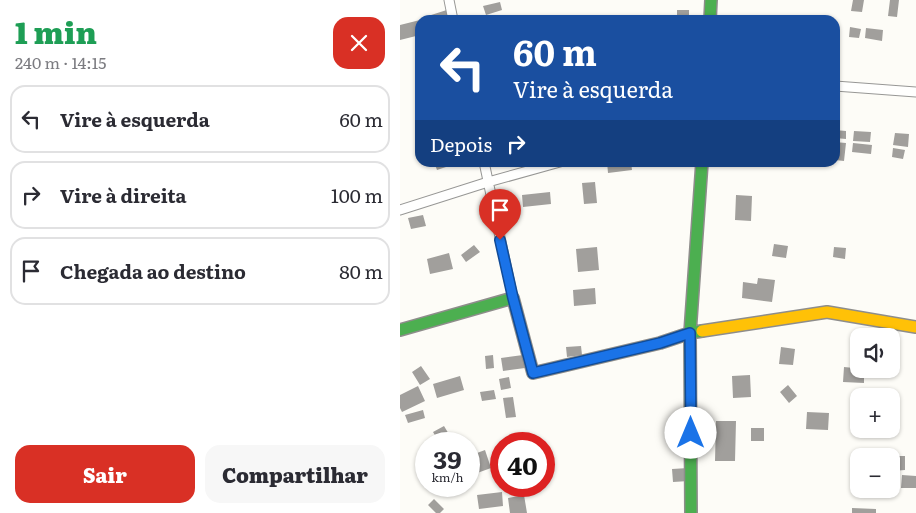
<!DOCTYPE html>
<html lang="pt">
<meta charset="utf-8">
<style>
body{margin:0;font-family:Literata,serif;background:#f7f7f7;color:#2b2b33;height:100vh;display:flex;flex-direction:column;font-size:19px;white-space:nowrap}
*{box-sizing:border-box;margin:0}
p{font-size:16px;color:#7c7c81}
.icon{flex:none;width:28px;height:28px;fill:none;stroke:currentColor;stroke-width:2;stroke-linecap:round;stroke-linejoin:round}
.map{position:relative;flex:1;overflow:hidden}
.drawer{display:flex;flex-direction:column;background:#fff;width:400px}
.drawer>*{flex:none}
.top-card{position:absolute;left:15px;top:15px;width:425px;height:152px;border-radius:15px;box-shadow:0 1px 4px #0004;background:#1a4fa0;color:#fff;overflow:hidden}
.tools{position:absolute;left:450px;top:328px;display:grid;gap:10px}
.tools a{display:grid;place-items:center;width:50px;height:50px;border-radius:10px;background:#fff;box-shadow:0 1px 4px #0004;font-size:25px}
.speed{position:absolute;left:15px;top:432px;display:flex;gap:10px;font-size:25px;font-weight:700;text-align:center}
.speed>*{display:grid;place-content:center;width:65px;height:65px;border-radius:50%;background:#fff;box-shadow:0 1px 4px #0004;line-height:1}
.speed small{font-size:12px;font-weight:400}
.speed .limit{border:8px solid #d22;background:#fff;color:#111}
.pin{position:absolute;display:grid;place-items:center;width:42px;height:42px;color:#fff;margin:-51px -21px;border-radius:50% 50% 50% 0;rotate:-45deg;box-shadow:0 0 5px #0007}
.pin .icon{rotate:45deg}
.me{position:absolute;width:55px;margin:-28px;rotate:0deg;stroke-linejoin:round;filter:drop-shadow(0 0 4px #0008)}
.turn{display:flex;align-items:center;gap:18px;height:105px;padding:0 15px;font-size:22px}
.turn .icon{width:65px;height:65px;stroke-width:2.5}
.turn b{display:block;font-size:35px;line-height:42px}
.then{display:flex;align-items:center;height:48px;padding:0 15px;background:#0003;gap:10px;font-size:19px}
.round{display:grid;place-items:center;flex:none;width:52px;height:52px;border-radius:15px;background:#f7f7f7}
.head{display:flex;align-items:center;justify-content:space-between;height:85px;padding:0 15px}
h1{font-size:30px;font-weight:800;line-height:38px;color:#1e9e55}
.action{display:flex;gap:10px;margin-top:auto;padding:10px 15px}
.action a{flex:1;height:58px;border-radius:15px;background:#d93025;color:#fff;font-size:20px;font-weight:800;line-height:58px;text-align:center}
.action a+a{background:#f7f7f7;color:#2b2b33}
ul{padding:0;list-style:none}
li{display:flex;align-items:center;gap:15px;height:68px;margin:0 10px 8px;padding:0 5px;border:2px solid #e1e1e2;border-radius:15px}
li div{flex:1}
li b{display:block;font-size:19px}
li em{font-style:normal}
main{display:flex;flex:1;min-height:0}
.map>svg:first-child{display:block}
</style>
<main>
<section class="drawer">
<div class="head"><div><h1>1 min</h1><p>240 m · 14:15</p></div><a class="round" style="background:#d93025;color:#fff"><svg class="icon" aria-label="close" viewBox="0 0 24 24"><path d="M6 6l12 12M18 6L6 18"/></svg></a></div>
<ul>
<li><svg class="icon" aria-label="left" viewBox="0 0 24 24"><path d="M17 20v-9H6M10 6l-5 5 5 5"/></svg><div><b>Vire à esquerda</b></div><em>60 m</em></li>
<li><svg class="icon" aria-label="right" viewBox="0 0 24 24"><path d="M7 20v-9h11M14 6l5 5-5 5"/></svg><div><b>Vire à direita</b></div><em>100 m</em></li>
<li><svg class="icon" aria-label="arrive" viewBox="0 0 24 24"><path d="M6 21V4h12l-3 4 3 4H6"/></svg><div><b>Chegada ao destino</b></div><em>80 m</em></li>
</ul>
<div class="action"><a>Sair</a><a>Compartilhar</a></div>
</section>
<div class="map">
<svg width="516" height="513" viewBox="0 0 516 513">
<rect width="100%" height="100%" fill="#fdfcf7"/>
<path fill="#a19f9c" d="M453,0H464L462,12L451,11Z
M490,0H499L497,17L488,16Z
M100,2L102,10L86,15L83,6Z
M53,8L57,20H30L28,16Z
M277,10H289V20H277Z
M20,20V35L0,40V25Z
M450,27L461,29L459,38L449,37Z
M466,28L483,30L482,41L465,38Z
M435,130L446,131V139L435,138Z
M454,131L471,132L470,142L453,141Z
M495,133L509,134L508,147L493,145Z
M435,142L446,143L444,161L435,160Z
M453,143L472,145L471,154L452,152Z
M493,148L505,150L503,159L492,157Z
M34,162H54L55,164L37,170Z
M207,162H231L232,170L208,173Z
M195,182L197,203L184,204L182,183Z
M150,192L151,204L123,207L122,195Z
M336,195L352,196L351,221L335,220Z
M23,215L26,226L11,229L8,218Z
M374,244L388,246L386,258L372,256Z
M74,245L80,252L66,262L61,255Z
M197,247L199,270L178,272L176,249Z
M434,247L446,248L445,259L433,257Z
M49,253L53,269L30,274L27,259Z
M358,278L375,280L372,302L342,298L343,282L357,284Z
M195,288L196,304L174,306L173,290Z
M181,346L182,355L167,357L166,347Z
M381,347L395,349L393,365L379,364Z
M93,355L94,368L86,369L85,356Z
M123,355L125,368L103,371L101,358Z
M21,366L30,379L20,385L12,372Z
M444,367L464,369V383L443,382Z
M350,375L351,397L333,398L332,376Z
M60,376L64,390L37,398L33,384Z
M109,377L111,388L101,390L99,379Z
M388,385L397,396L389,403L380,392Z
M18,386L25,401L2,412L0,408V395Z
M94,390L96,399L82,401L80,392Z
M113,397L116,417L106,418L103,398Z
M23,410L25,418L8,423L5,415Z
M407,412L429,413L428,430L406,429Z
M316,421H336L335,461H315Z
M44,426L50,436L39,442L33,432Z
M351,428H364V441H351Z
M150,447L154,466L144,468V449Z
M85,450L91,468L69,476V456Z
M492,456H505V470L492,471Z
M288,468L289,481L273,482L272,469Z
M502,475L516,476V488H501Z
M40,486H55V494L41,495Z
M102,492L103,506L79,509L77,495Z
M124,495L127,513H110L108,498Z
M34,499L44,509L40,513H36L28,505Z
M452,508L476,509V513H452Z"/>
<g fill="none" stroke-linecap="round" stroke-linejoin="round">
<defs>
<path id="street" d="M49,0L53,20
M435,86L516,92
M84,162L113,298
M0,210L88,182L160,162"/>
<path id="fast" d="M310,20L311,0
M0,330L113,298L133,373L260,343L290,333L302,331
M291,513L290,333L302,162"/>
<path id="slow" d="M302,331L427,312L516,327"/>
</defs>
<use href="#street" stroke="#979795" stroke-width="11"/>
<use href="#fast" stroke="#8e8d8b" stroke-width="14"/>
<use href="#slow" stroke="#8e8d8b" stroke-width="14"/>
<use href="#street" stroke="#fffffe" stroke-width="9"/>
<use href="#fast" stroke="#4caf50" stroke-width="11"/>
<use href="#slow" stroke="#ffc107" stroke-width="11"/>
</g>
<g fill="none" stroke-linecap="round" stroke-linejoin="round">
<defs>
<path id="route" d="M100,240L113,298L133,373L260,343L290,333L291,433"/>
</defs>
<use href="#route" stroke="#114b97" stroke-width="12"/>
<use href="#route" stroke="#1a73e8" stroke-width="9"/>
</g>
</svg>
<div class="tools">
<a><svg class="icon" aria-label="sound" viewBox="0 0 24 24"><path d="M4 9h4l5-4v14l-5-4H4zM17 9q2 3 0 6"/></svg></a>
<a>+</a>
<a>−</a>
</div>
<div class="speed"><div>39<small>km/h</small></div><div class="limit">40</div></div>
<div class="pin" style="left:100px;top:240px;background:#d93025"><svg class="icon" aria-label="arrive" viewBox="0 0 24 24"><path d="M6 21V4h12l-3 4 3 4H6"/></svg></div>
<svg class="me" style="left:291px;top:433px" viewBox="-20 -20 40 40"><circle r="19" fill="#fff"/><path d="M0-13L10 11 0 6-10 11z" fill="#1a73e8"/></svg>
<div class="top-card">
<div class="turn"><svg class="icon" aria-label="left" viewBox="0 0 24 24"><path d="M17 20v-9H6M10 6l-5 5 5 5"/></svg><div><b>60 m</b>Vire à esquerda</div></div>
<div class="then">Depois<svg class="icon" aria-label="right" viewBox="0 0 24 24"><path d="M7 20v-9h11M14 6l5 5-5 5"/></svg></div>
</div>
</div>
</main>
